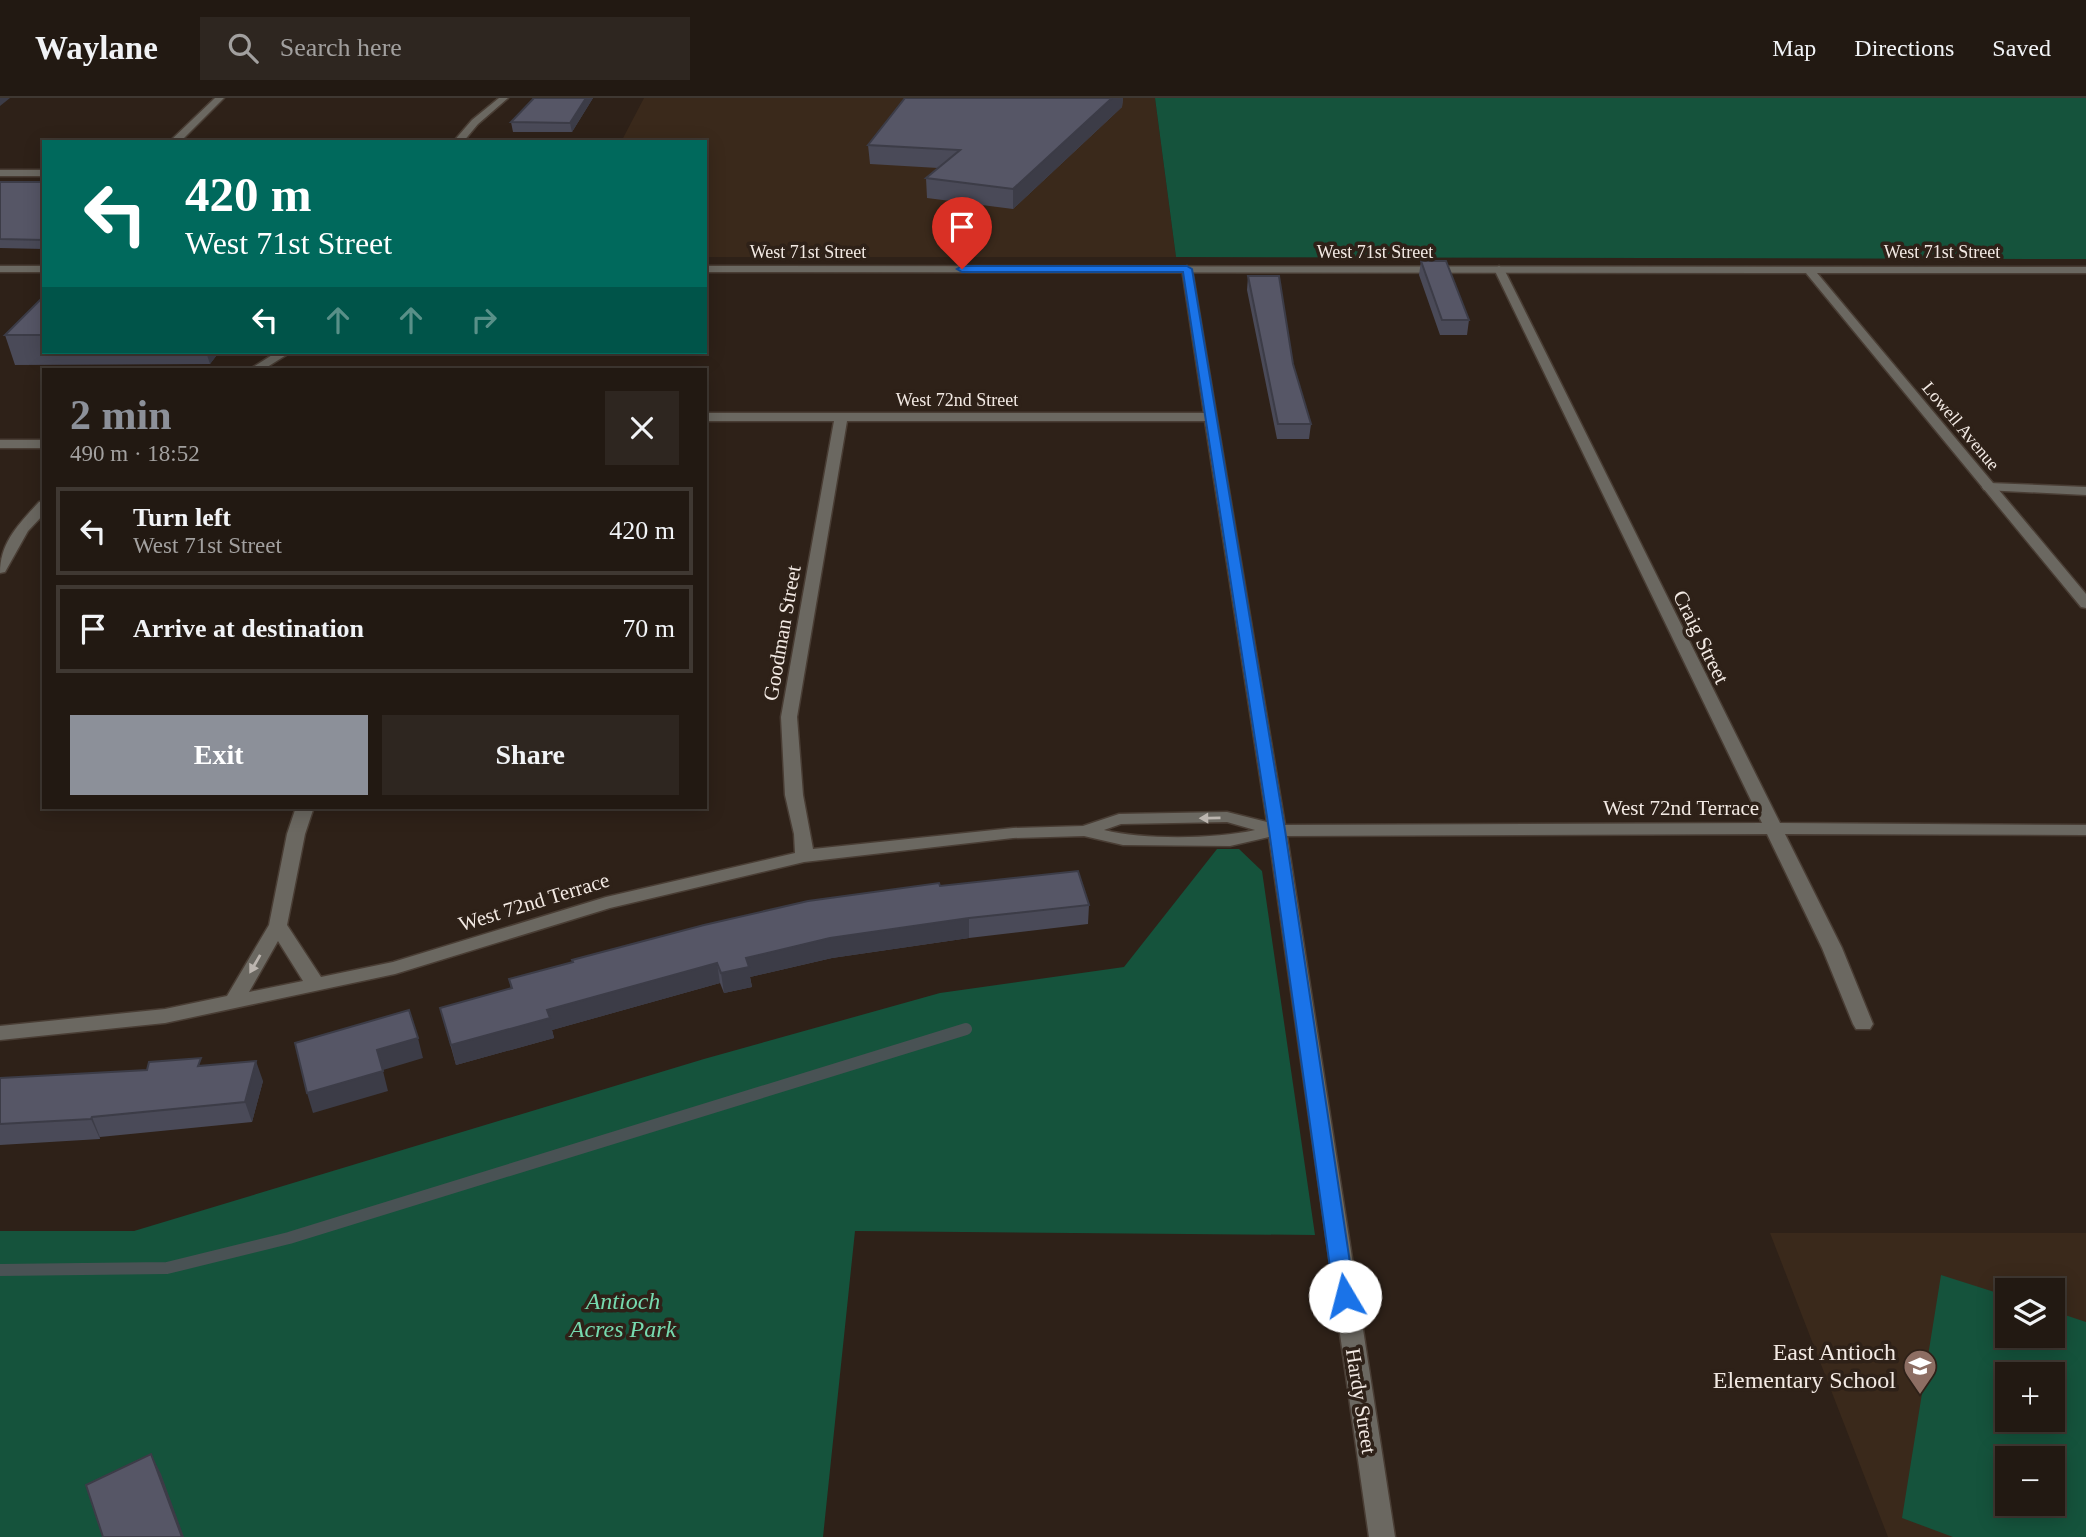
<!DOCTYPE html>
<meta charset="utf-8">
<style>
body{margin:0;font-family:Georgia,serif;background:#2e2620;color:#f1f3f6;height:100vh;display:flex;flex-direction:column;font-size:26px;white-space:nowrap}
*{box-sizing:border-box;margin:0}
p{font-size:23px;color:#a2a09f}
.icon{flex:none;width:38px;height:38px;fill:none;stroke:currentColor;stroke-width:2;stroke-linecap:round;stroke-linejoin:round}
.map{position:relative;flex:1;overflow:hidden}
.details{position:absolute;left:42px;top:270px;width:665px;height:441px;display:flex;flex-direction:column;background:#221912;border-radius:0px;box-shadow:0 4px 18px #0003,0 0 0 2px #3f3832}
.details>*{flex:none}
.banner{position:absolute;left:42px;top:42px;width:665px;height:214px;border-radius:0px;box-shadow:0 4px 18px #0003,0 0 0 2px #3f3832;background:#00695c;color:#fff;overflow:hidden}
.tools{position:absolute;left:1995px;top:1180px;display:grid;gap:14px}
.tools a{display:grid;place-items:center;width:70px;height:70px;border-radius:0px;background:#221912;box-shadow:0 4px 18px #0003,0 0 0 2px #3f3832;font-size:35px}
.pin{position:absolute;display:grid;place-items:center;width:60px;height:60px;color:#fff;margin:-72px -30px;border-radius:50% 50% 50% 0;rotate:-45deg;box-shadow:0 0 7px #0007}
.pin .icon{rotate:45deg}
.me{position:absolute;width:77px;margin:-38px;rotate:352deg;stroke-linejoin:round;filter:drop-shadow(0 0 5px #0008)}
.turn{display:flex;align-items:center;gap:24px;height:147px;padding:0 28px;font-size:32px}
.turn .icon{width:91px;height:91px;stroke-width:2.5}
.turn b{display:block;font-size:49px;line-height:60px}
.lanes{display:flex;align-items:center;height:66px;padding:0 28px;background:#0003;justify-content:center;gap:35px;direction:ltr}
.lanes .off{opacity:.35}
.round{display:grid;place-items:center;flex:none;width:74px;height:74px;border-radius:0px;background:#2e2620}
.headline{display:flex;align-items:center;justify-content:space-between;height:119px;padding:0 28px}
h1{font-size:42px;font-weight:600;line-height:52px;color:#8c9099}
.action{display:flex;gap:14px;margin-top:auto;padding:14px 28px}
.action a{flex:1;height:80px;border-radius:0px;background:#8c9099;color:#fff;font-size:28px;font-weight:600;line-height:80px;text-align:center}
.action a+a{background:#2e2620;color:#f1f3f6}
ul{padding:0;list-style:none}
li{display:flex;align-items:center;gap:21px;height:88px;margin:0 14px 10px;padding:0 14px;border:4px solid #3f3832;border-radius:0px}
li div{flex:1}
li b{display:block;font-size:26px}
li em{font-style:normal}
header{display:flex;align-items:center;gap:42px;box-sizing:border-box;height:98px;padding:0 35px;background:#221912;border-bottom:2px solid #3f3832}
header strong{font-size:33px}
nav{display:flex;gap:38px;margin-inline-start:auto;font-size:24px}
.search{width:490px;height:63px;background:#2e2620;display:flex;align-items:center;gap:18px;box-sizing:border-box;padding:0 24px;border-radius:0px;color:#a2a09f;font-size:26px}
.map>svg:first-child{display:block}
</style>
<header>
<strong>Waylane</strong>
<div class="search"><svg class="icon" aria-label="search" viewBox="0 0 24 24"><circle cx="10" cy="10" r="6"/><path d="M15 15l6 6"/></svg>Search here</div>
<nav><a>Map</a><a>Directions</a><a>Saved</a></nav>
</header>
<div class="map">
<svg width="2086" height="1439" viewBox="0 0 2086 1439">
<rect width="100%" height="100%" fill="#2e2118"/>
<path fill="#3a291b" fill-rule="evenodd" d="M644,0H1155L1176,159H705V44H621Z
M1770,1135H2086V1439H1888ZM2007,1192H2053V1237H2007ZM2007,1276H2053V1321H2007ZM2007,1360H2053V1405H2007Z"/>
<path fill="#15533c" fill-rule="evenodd" d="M1155,0H2086V161L1176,159Z
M1217,751H1239L1262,773L1315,1137L855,1133L823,1439H0V1133H134L704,961L940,895L1124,869Z
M1941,1177L2007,1198V1237H2053V1213L2086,1224V1439H1953L1902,1420ZM2007,1276H2053V1321H2007ZM2007,1360H2053V1405H2007Z"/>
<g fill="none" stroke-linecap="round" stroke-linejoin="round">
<path stroke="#495254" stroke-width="12" d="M0,1172L167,1170L289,1140L966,931"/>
<defs>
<path id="minor" d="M215,0H224L180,44H169Z
M499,0H508L478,26L463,44H453L472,22Z
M0,72H44V78H0Z
M1187,168L1192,171L1285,727L1762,725L1494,171L1499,168L1504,171L1780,725L2086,727V737L1785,736L1842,850L1873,926L1870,931H1856L1853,926L1822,850L1767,736L1287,738L1395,1439H1369L1269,739L1230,748L1123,747L1084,738L1013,740L804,764L610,810L395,876L165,925L0,942V928L165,911L227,898L269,827L287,736L296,709H314L305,736L287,827L321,879L393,864L606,799L795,755L794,736L785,697L781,619L834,323H705V315H1204L1182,171ZM847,323H1205L1267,724L1227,714L1119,716L1083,728L1013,730L813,751L803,697L797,619ZM1227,724L1255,732C1215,741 1145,742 1104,732L1121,726ZM278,843L303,883L249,894Z
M277,254H291L264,271H250Z
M0,342H44V350H0Z
M1989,385L2086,389V397L1984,392L1982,389Z
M44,403V416L28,433L5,474L0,475C0,444 19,426 39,404Z"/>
<path id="tertiary" d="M0,168H44V174H0Z
M705,168L2086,169V175H1817L2086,496V510L2081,509L1806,175L705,174Z"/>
</defs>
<use href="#minor" stroke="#493d34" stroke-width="3"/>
<use href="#tertiary" stroke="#493d34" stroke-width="3"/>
<use href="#minor" fill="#6b6861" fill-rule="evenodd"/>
<use href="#tertiary" fill="#6b6861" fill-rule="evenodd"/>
</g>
<path fill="#4a4a58" d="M534,0H593L572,34H513L511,24Z
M905,0H1123L1122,9L1013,111L927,100L926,80L938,70L870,66L868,47Z
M0,84H44V151L0,150Z
M1421,163L1469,222L1467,237H1440L1419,177Z
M1248,178L1293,266L1311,326L1309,341H1277L1247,192Z
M44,199V254H219L210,266L15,267L5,237Z
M940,788L1089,807L1088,826L969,840L832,860L750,879L752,889L724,895L720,885L552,932L554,940L456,967L440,910L511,891L509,881L572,864Z
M204,968L263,983L252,1024L100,1039V1041L0,1047V980L147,972Z"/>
<path fill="#3c3c47" d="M0,0H10L0,8Z
M586,0H593L572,34L570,25Z
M1112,0H1123L1122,9L1013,111V91Z
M206,254H219L210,266Z
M969,820V840L832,860L750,879L752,889L724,895L721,875L746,860L830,840Z
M717,865L720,885L552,932L554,940L456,967L451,947L547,912Z
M418,940L423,960L383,972L377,952Z
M256,963L263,983L252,1024L245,1004Z
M383,973L388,993L313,1015L307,995Z
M92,1019L100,1039V1041L91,1021Z
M151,1356L161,1376L184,1439H182Z"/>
<path fill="#565666" stroke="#3c3c47" stroke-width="2" d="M534,0H586L570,25L511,24Z
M905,0H1112L1013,91L926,80L960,52L868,47Z
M0,84H44V142L0,141Z
M1421,163H1446L1469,222H1442Z
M1248,178H1279L1293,266L1311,326H1278Z
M44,199V237H5L42,200Z
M1078,773L1089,807L969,820L830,840L746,860L749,869L721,875L717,865L547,912L550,920L451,947L440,910L512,890L509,881L573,864L572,862L704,827L808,803L939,785L940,788Z
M409,912L418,940L377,952L383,973L307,995L295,945Z
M201,960L198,968L256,963L245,1004L92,1019L91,1021L0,1026V980L147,972L149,964Z
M151,1356L182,1439H103L86,1387Z"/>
<defs><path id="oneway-solid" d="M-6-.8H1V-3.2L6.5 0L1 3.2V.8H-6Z" transform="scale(1.75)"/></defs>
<g fill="#bcb5af">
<use href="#oneway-solid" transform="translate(1210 720) rotate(179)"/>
<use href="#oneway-solid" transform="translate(255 866) rotate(120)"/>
</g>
<path fill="#1a73e8" stroke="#114b97" stroke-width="2" d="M1187,168L1192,171L1285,732L1355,1198L1352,1204L1345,1206L1337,1204L1334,1198L1269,732L1183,174H962L957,171L962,168Z"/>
<defs>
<symbol id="school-pin" viewBox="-11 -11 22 30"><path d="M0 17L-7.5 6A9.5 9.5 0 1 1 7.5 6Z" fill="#8d6e63" stroke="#2e2118"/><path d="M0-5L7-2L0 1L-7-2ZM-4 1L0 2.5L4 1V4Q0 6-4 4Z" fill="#fff"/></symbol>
</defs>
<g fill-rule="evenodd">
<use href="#school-pin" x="1901" y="1249" width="38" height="52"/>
</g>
<g text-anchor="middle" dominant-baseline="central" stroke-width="7" stroke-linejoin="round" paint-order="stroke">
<g font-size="18" fill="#f2e9e3" stroke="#2e2118">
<text x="808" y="154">West 71st Street</text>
<text x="1375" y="154">West 71st Street</text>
<text x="1942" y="154">West 71st Street</text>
<text x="957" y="302">West 72nd Street</text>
<text transform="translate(1961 328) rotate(50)">Lowell Avenue</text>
</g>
<g font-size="21" fill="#f2e9e3" stroke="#2e2118">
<text transform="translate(782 535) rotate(-80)">Goodman Street</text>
<text transform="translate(1701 539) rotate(64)">Craig Street</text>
<text x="1681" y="710">West 72nd Terrace</text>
<text transform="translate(534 804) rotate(-17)">West 72nd Terrace</text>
<text transform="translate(1361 1303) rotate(81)">Hardy Street</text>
</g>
<g font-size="24" font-style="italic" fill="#76daaf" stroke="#2e2118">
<text x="623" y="1203">Antioch<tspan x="623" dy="28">Acres Park</tspan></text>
</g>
<g font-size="24" fill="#f2e9e3" stroke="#2e2118" text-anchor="end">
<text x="1896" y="1254">East Antioch<tspan x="1896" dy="28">Elementary School</tspan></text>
</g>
</g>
</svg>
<div class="tools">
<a><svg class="icon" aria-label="layers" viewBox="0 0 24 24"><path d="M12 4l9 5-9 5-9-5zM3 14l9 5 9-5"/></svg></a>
<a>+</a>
<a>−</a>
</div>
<div class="pin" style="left:962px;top:171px;background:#d93025"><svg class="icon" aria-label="arrive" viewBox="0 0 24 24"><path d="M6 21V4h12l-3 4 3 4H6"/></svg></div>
<svg class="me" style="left:1345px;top:1198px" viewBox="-20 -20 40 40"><circle r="19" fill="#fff"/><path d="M0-13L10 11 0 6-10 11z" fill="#1a73e8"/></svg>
<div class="banner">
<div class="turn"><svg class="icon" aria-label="left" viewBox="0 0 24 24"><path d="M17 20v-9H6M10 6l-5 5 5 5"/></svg><div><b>420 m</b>West 71st Street</div></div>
<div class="lanes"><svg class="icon" aria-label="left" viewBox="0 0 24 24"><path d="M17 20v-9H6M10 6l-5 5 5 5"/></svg><svg class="icon off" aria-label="ahead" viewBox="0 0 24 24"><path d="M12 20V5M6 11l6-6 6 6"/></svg><svg class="icon off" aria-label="ahead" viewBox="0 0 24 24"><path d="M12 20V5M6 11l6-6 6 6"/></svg><svg class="icon off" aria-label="right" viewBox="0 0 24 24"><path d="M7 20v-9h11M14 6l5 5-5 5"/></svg></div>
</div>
<section class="details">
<div class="headline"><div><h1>2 min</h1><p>490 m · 18:52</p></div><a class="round"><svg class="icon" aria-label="close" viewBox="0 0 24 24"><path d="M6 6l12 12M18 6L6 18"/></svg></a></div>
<ul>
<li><svg class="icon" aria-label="left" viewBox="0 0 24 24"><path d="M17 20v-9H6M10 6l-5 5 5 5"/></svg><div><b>Turn left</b><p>West 71st Street</p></div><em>420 m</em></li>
<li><svg class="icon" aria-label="arrive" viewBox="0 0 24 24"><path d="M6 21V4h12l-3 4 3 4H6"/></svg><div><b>Arrive at destination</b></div><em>70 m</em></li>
</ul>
<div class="action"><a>Exit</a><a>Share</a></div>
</section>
</div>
